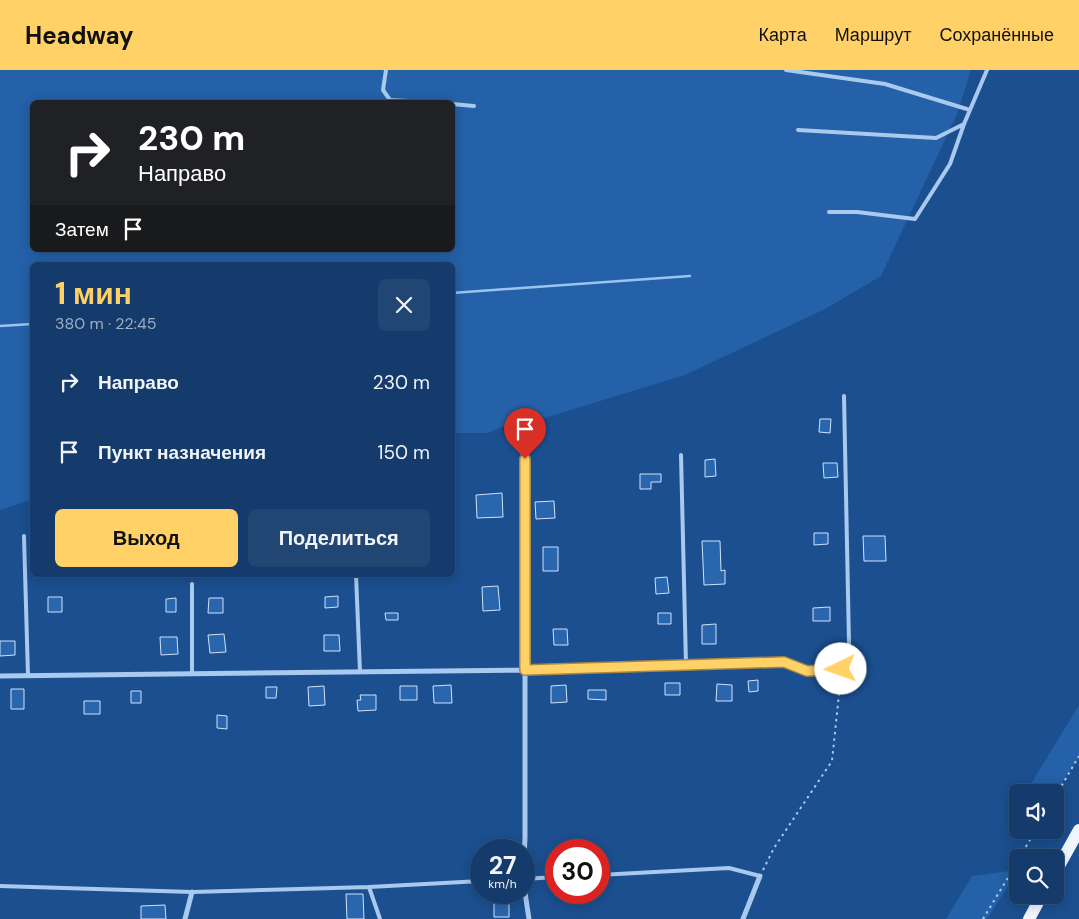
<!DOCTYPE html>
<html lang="ru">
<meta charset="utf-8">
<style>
body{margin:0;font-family:"DM Sans",sans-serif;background:#214673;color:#f1f3f6;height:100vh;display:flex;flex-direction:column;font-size:19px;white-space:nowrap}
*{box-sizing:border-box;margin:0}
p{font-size:16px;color:#9dadc1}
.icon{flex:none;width:28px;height:28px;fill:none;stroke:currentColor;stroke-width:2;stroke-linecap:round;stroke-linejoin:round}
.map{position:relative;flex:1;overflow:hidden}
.sheet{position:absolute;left:30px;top:192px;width:425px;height:315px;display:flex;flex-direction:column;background:#143b6b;border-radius:8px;box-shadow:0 2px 12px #0003,0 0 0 1px #33557e}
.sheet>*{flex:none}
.banner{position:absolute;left:30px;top:30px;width:425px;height:152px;border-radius:8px;box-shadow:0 2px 12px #0003,0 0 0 1px #33557e;background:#202124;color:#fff;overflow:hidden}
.tools{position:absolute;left:1009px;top:714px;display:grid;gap:10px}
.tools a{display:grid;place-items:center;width:55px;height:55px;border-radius:8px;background:#143b6b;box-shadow:0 2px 12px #0003,0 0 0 1px #33557e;font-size:25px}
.speed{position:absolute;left:470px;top:769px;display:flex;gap:10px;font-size:25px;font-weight:700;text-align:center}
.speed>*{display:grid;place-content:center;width:65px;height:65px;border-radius:50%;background:#143b6b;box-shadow:0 2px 12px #0003,0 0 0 1px #33557e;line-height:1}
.speed small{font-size:12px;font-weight:400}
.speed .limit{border:8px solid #d22;background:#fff;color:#111}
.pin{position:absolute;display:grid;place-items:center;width:42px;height:42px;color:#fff;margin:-51px -21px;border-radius:50% 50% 50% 0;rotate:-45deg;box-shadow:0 0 5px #0007}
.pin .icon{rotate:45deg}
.me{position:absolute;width:55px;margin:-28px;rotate:267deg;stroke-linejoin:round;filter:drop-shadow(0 0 4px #0008)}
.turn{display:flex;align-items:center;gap:18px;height:105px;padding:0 25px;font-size:22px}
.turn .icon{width:65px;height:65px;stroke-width:2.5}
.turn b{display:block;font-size:35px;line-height:42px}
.then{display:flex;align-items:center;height:48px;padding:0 25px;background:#0003;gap:10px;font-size:19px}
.round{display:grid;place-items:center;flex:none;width:52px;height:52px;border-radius:8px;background:#214673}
.head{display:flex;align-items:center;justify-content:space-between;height:85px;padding:0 25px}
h1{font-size:30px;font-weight:800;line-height:38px;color:#ffd166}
.button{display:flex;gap:10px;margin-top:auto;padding:10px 25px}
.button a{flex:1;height:58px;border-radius:8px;background:#ffd166;color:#111;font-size:20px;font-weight:800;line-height:58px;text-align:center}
.button a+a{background:#214673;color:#f1f3f6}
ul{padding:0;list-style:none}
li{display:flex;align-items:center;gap:15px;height:70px;padding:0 25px}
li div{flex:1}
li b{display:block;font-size:19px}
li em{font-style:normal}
header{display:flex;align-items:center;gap:30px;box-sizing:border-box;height:70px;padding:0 25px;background:#ffd166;color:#111}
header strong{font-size:24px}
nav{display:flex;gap:28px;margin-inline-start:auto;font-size:18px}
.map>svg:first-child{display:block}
</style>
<header>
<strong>Headway</strong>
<nav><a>Карта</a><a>Маршрут</a><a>Сохранённые</a></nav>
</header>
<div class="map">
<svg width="1079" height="849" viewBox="0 0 1079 849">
<rect width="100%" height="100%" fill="#1b4f8f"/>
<path fill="#2461a8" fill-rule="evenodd" d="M0,0H971L957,44L881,206L825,239L685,305L528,353L515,346V351L488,363H453L452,195H32V429L0,440ZM32,32H452V180H32Z
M1079,635V687L1055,723L1026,722Z
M1017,800V802L987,849H946L972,806Z"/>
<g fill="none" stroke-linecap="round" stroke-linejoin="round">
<path stroke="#9cc4f0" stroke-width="2.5" d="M452,223L690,206
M0,256L32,254"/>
</g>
<path fill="#2a66ad" stroke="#cfe3fa" d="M820,349H831L830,363L819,362Z
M715,389L716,406L705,407V390Z
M823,393H837L838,407L824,408Z
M640,404H661V412H651V419H640Z
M502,423L503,447L477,448L476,425Z
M554,431L555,448L536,449L535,432Z
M814,463H828V474L814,475Z
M863,466H885L886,491H864Z
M702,471H720L721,501L725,500V514L704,515Z
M543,477H558V501H543Z
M667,507L669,523L656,524L655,508Z
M498,516L500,540L483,541L482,517Z
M338,526V537L325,538V527Z
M48,527H62V542H48Z
M176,528V542H166V529Z
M209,528H223V543H208Z
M830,537V551H813V538Z
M385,543H398V550H386Z
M658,543H671V554H658Z
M716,554V574H702V555Z
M553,559H567L568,575H554Z
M224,564L226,582L210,583L208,565Z
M324,565H339L340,581H324Z
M160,567H177L178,584L161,585Z
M0,571H15V585L0,586Z
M758,610V621L749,622L748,611Z
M665,613H680V625H665Z
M717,614L732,615V631H716Z
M451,615L452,633H434L433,616Z
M566,615L567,632L551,633V616Z
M324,616L325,635L309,636L308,617Z
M400,616H417V630H400Z
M266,617H277L276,628H266Z
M11,619H24V639H11Z
M588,620H606V630L588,629Z
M131,621H141V633H131Z
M360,625H376V640L358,641L357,630H361Z
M84,631H100V644H84Z
M217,645L227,646V659L217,658Z
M346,824H363L364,849H347Z
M494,827H509V847H494Z
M165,835L166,849H141V836Z"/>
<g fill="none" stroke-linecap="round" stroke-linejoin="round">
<path stroke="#a9c9ee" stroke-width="2" stroke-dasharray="2.5 4" stroke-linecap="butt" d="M1055,727L1079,686
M1019,788L1036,760
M763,800L774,778L832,691L841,605
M983,849L1018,791"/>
<path stroke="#a9c9ee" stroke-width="4" d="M386,0L383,20L390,30L428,32
M786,0L885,14L970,40
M452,34L474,36
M798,60L936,68L964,54
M829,142H857L915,149L950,94L964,54L987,0
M681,385L686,595
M24,466L28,606
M356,505L360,602
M192,514V604
M841,599L849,573L844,326
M599,805L729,798L760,806
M524,809L556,807
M0,816L192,822L369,817L481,811
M369,817L380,849"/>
<path stroke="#a9c9ee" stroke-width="5" d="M0,606L525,600L784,592L807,601L841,599
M524,792L525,767V370
M524,816L529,849
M185,849L192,822
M743,849L760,806"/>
<path stroke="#f0f6ff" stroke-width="12" d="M1055,803L1079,760
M1029,849L1042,825"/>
</g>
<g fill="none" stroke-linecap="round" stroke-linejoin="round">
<defs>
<path id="route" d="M525,389V600L784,592L807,601L841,599"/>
</defs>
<use href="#route" stroke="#a68842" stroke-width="12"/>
<use href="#route" stroke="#ffd166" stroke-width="9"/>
</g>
</svg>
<div class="tools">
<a><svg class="icon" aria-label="sound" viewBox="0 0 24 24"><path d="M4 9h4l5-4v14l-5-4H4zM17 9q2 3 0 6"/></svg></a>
<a><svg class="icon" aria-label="search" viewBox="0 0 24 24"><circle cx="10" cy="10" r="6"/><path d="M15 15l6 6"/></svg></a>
</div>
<div class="speed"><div>27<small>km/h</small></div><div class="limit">30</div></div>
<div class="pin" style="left:525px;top:389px;background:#d93025"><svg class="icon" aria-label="arrive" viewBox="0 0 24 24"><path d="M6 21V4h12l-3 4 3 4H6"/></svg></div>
<svg class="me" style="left:841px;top:599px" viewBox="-20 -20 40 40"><circle r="19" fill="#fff"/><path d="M0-13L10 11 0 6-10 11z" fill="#ffd166"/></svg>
<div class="banner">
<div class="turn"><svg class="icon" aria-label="right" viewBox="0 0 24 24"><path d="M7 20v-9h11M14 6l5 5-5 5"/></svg><div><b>230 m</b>Направо</div></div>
<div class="then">Затем<svg class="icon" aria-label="arrive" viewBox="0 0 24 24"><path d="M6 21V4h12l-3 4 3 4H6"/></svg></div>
</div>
<section class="sheet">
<div class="head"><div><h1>1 мин</h1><p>380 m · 22:45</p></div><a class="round"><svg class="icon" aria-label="close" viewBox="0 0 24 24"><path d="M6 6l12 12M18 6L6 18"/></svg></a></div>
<ul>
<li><svg class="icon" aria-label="right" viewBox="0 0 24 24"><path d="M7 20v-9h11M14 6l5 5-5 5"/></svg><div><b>Направо</b></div><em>230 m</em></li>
<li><svg class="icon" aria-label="arrive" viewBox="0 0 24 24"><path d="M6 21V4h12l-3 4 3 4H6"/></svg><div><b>Пункт назначения</b></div><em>150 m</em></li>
</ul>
<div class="button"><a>Выход</a><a>Поделиться</a></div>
</section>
</div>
